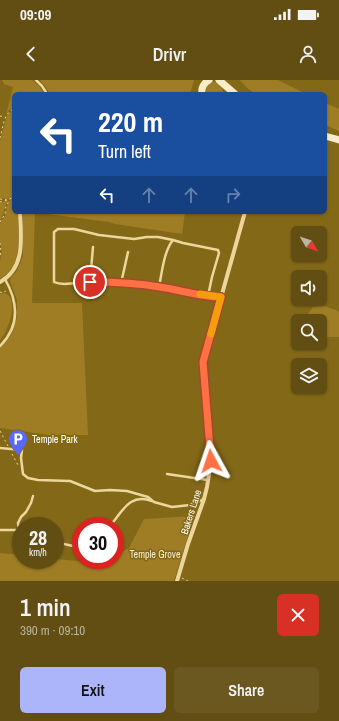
<!DOCTYPE html>
<meta charset="utf-8">
<style>
body{margin:0;font-family:"Archivo Narrow",sans-serif;background:#6b5820;color:#f1f3f6;height:100vh;display:flex;flex-direction:column;font-size:15px;white-space:nowrap}
*{box-sizing:border-box;margin:0}
p{font-size:13px;color:#bbb49f}
.icon{flex:none;width:22px;height:22px;fill:none;stroke:currentColor;stroke-width:2;stroke-linecap:round;stroke-linejoin:round}
.map{position:relative;height:501px;overflow:hidden}
.sheet{display:flex;flex-direction:column;background:#624e12;flex:1}
.sheet>*{flex:none}
.top-card{position:absolute;left:12px;top:12px;width:315px;height:122px;border-radius:6px;box-shadow:0 1px 3px #0004;background:#1a4fa0;color:#fff;overflow:hidden}
.needle{width:26px;rotate:129deg}
.fabs{position:absolute;left:291px;top:146px;display:grid;gap:8px}
.fabs a{display:grid;place-items:center;width:36px;height:36px;border-radius:6px;background:#624e12;box-shadow:0 1px 3px #0004;font-size:20px}
.speed{position:absolute;left:12px;top:437px;display:flex;gap:8px;font-size:20px;font-weight:700;text-align:center}
.speed>*{display:grid;place-content:center;width:52px;height:52px;border-radius:50%;background:#624e12;box-shadow:0 1px 3px #0004;line-height:1}
.speed small{font-size:10px;font-weight:400}
.speed .limit{border:6px solid #d22;background:#fff;color:#111}
.pin{position:absolute;display:grid;place-items:center;width:34px;height:34px;color:#fff;margin:-17px;border:2px solid #fff;border-radius:50%;box-shadow:0 1px 4px #0007}
.me{position:absolute;width:44px;margin:-22px;rotate:355deg;stroke-linejoin:round;filter:drop-shadow(0 0 3px #0008)}
.turn{display:flex;align-items:center;gap:14px;height:84px;padding:0 20px;font-size:18px}
.turn .icon{width:52px;height:52px;stroke-width:2.5}
.turn b{display:block;font-size:28px;line-height:34px}
.lanes{display:flex;align-items:center;height:38px;padding:0 20px;background:#0003;justify-content:center;gap:20px;direction:ltr}
.lanes .off{opacity:.35}
.round{display:grid;place-items:center;flex:none;width:42px;height:42px;border-radius:6px;background:#6b5820}
.headline{display:flex;align-items:center;justify-content:space-between;height:68px;padding:0 20px}
h1{font-size:24px;font-weight:600;line-height:30px}
.primary-button{display:flex;gap:8px;margin-top:auto;padding:8px 20px}
.primary-button a{flex:1;height:46px;border-radius:6px;background:#acb5fa;color:#111;font-size:16px;font-weight:600;line-height:46px;text-align:center}
.primary-button a+a{background:#6b5820;color:#f1f3f6}
.status{display:flex;justify-content:space-between;align-items:center;height:28px;padding:0 20px;background:#624e12;direction:ltr}
.status svg{height:11px;fill:currentColor}
header{display:flex;justify-content:space-between;align-items:center;height:52px;padding:0 20px;background:#624e12;font-size:18px;font-weight:600}
.map>svg:first-child{display:block}
</style>
<div class="status"><b>09:09</b><svg viewBox="0 0 49 12"><path d="M0 12V9h3v3zM5 12V6h3v6zM10 12V3h3v9zM15 12V0h3v12zM26 1h20v11H26zM47 4h2v5h-2z"/></svg></div>
<header><svg class="icon" aria-label="back" viewBox="0 0 24 24"><path d="M15 5l-7 7 7 7"/></svg>Drivr<svg class="icon" aria-label="person" viewBox="0 0 24 24"><circle cx="12" cy="8" r="4"/><path d="M4 21q1-7 8-7t8 7"/></svg></header>
<div class="map">
<svg width="339" height="501" viewBox="0 0 339 501">
<rect width="100%" height="100%" fill="#836818"/>
<path fill="#9f7d24" d="M2,0H32L39,6L44,14H14V28L9,30L6,35L13,7L4,4Z
M40,0H194L190,14H50L45,6Z
M240,0H278L306,14H256L247,8Z
M211,2H217C222,6 224,8 222,14H206C204,8 207,6 211,2Z
M325,23L339,29V51L325,45Z
M14,30V116L8,119L0,118V61L7,36L9,33Z
M14,118V132H18C18,155 24,185 0,199V181L2,171L0,161V144L5,135L8,123L10,120Z
M8,120C4,127 4,134 0,141V123Z
M23,132H36L35,133L32,223H82L88,355H49L0,348V268L11,255L14,247L17,237V220L10,201L11,198L16,192L20,184L23,176Z
M40,132H185L182,154L115,144L109,142L47,134Z
M5,213C20,220 8,251 0,260V214Z
M324,226L336,230L339,232V257H328L320,255V241H307V235L313,227Z
M194,436L174,501H0V473L21,475V480H55V479L102,483L108,480H115V476L129,468L144,439Z"/>
<g fill="none" stroke-linecap="round" stroke-linejoin="round">
<path stroke="#ecd69c" stroke-width="1" stroke-dasharray="2 3" stroke-linecap="butt" d="M0,36L5,37
M0,58C3,49 3,33 14,29
M0,119L7,120L14,117
M0,122L7,120
M0,142L5,134L6,126L10,119
M0,163L1,171L0,178
M0,212L4,213L6,210
M0,351L8,366
M12,374L18,385
M182,498L188,501"/>
<path stroke="#ecd69c" stroke-width="2.5" d="M36,0L42,6L47,14
M238,132L245,133
M173,160C164,171 162,192 159,207L197,214L221,217
M90,202L93,167
M121,203L124,190L128,172
M159,207C132,204 105,201 78,203C70,203 62,206 54,202V152L58,149H74L99,155L134,159L147,157H158L173,160L183,163L218,170L219,173L212,197L208,216
M0,266C20,246 18,222 5,199
M0,368L22,370L21,378L23,394L28,398L38,400L70,401L95,411L110,410L127,411L148,417L154,422L172,427L190,425L204,419
M167,394L208,400
M110,446C123,431 129,413 152,421
M0,450H19
M21,451L19,450L18,443L21,437L26,432L31,423L33,416
M55,462L73,466L81,465"/>
<path stroke="#ecd69c" stroke-width="4" d="M0,202C26,188 21,157 20,132
M177,501L188,464L204,419L207,407L211,381L203,282L245,132"/>
<path stroke="#f9edc9" stroke-width="7" d="M219,0L235,14
M202,14C201,8 204,3 209,0
M325,56L339,60"/>
</g>
<g fill="none" stroke-linecap="round" stroke-linejoin="round">
<defs>
<path id="route" d="M90,202C113,202 137,203 160,207C180,210 201,217 221,217L203,282L211,381"/>
</defs>
<use href="#route" stroke="#a6492c" stroke-width="10"/>
<use href="#route" stroke="#ff7043" stroke-width="7"/>
<path stroke="#f59e0b" stroke-width="7" d="M200,214L221,217L211,254"/>
</g>
<defs>
<symbol id="parking-pin" viewBox="-11 -11 22 30"><path d="M0 17L-7.5 6A9.5 9.5 0 1 1 7.5 6Z" fill="#5769ff" stroke="#836818"/><path d="M-3.5-5.5H1a3.5 3.5 0 0 1 0 7H-1V5.5H-3.5ZM-1-3.4V-.6H.8a1.4 1.4 0 0 0 0-2.8Z" fill="#fff"/></symbol>
</defs>
<g fill-rule="evenodd">
<use href="#parking-pin" x="7" y="348" width="22" height="30"/>
</g>
<g text-anchor="middle" dominant-baseline="central" stroke-width="3" stroke-linejoin="round" paint-order="stroke">
<g font-size="10" fill="#fff" stroke="#836818" text-anchor="start">
<text x="32" y="359">Temple Park</text>
</g>
<g font-size="10" fill="#fff" stroke="#836818">
<text transform="translate(191 432) rotate(-72)">Bakers Lane</text>
</g>
<g font-size="10" fill="#faecc7" stroke="#836818">
<text x="155" y="474">Temple Grove</text>
</g>
</g>
</svg>
<div class="fabs">
<a><svg class="needle" viewBox="-14 -14 28 28"><path d="M0-13l5 13h-10z" fill="#e53935"/><path d="M0 13l5-13h-10z" fill="#bbb49f"/></svg></a>
<a><svg class="icon" aria-label="sound" viewBox="0 0 24 24"><path d="M4 9h4l5-4v14l-5-4H4zM17 9q2 3 0 6"/></svg></a>
<a><svg class="icon" aria-label="search" viewBox="0 0 24 24"><circle cx="10" cy="10" r="6"/><path d="M15 15l6 6"/></svg></a>
<a><svg class="icon" aria-label="layers" viewBox="0 0 24 24"><path d="M12 4l9 5-9 5-9-5zM3 14l9 5 9-5"/></svg></a>
</div>
<div class="speed"><div>28<small>km/h</small></div><div class="limit">30</div></div>
<div class="pin" style="left:90px;top:202px;background:#d93025"><svg class="icon" aria-label="arrive" viewBox="0 0 24 24"><path d="M6 21V4h12l-3 4 3 4H6"/></svg></div>
<svg class="me" style="left:211px;top:381px" viewBox="-20 -20 40 40"><path d="M0-17L14 15 0 8-14 15z" fill="#ff7043" stroke="#fff" stroke-width="4"/></svg>
<div class="top-card">
<div class="turn"><svg class="icon" aria-label="left" viewBox="0 0 24 24"><path d="M17 20v-9H6M10 6l-5 5 5 5"/></svg><div><b>220 m</b>Turn left</div></div>
<div class="lanes"><svg class="icon" aria-label="left" viewBox="0 0 24 24"><path d="M17 20v-9H6M10 6l-5 5 5 5"/></svg><svg class="icon off" aria-label="ahead" viewBox="0 0 24 24"><path d="M12 20V5M6 11l6-6 6 6"/></svg><svg class="icon off" aria-label="ahead" viewBox="0 0 24 24"><path d="M12 20V5M6 11l6-6 6 6"/></svg><svg class="icon off" aria-label="right" viewBox="0 0 24 24"><path d="M7 20v-9h11M14 6l5 5-5 5"/></svg></div>
</div>
</div>
<section class="sheet">
<div class="headline"><div><h1>1 min</h1><p>390 m · 09:10</p></div><a class="round" style="background:#d93025;color:#fff"><svg class="icon" aria-label="close" viewBox="0 0 24 24"><path d="M6 6l12 12M18 6L6 18"/></svg></a></div>
<div class="primary-button"><a>Exit</a><a>Share</a></div>
</section>
